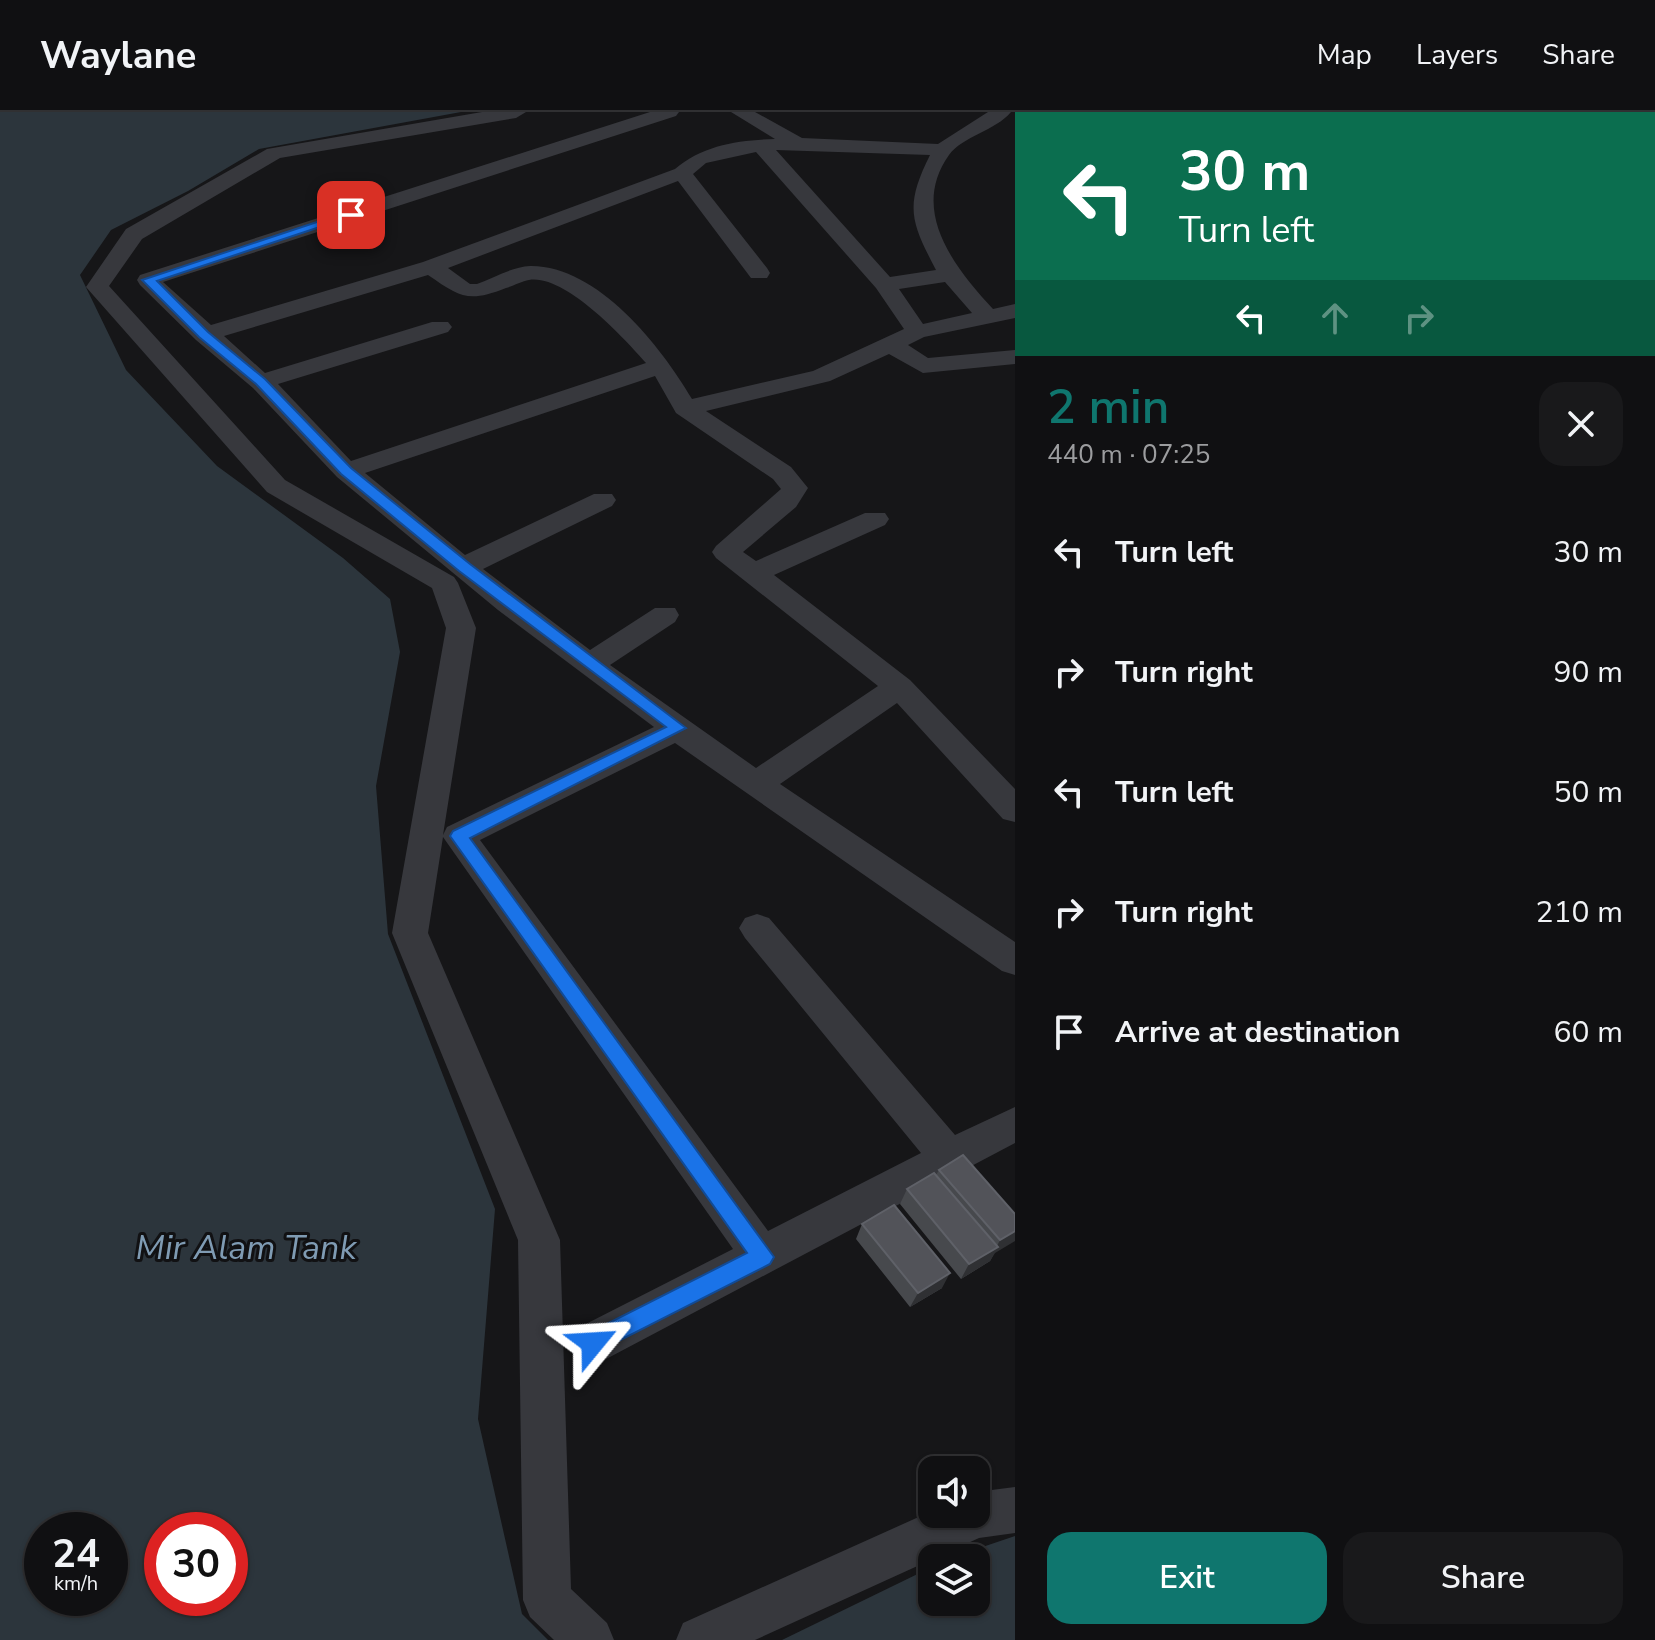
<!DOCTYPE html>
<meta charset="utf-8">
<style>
body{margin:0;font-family:"Nunito Sans",sans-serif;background:#19191b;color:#f1f3f6;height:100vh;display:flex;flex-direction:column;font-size:30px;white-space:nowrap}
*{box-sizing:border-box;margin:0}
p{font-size:26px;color:#9c9d9f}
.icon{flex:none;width:44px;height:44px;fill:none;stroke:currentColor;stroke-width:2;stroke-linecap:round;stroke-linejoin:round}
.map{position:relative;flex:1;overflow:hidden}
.panel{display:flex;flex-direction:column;background:#101012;width:640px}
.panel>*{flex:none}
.guide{background:#0b6e4f;color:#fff;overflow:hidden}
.controls{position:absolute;left:918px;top:1344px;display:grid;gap:16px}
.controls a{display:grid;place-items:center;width:72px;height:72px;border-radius:16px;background:#101012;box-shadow:0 2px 6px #0004,0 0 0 2px #303032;font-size:40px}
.speed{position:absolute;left:24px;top:1400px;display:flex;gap:16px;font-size:40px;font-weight:700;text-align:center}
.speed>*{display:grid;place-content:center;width:104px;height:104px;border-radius:50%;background:#101012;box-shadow:0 2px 6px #0004,0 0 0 2px #303032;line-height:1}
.speed small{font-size:20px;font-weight:400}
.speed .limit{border:12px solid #d22;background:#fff;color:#111}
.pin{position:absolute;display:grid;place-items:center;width:68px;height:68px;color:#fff;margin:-34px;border-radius:16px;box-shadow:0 4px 12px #0006}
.me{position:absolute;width:88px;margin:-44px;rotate:63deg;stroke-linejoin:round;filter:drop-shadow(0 0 6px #0008)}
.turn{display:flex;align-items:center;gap:28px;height:168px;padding:0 32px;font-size:36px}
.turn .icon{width:104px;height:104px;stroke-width:2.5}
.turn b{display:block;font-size:56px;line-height:68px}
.lanes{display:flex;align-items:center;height:76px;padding:0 32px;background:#0003;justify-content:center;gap:40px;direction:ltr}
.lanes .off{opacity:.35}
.round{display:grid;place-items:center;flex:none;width:84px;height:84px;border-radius:24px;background:#19191b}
.summary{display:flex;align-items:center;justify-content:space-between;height:136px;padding:0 32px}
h1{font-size:48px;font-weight:600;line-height:60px;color:#0f766e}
.primary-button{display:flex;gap:16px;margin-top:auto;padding:16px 32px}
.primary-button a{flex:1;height:92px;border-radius:24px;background:#0f766e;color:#fff;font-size:32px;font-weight:600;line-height:92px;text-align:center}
.primary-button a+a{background:#19191b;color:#f1f3f6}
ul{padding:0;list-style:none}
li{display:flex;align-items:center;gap:24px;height:120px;padding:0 32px}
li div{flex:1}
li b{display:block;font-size:30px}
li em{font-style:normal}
header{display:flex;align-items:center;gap:48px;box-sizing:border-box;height:112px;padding:0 40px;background:#101012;border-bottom:2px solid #303032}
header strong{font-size:38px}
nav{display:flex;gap:44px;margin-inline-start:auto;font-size:28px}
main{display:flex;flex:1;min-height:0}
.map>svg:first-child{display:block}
</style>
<header>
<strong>Waylane</strong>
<nav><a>Map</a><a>Layers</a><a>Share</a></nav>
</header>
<main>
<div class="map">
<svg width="1015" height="1528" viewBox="0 0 1015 1528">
<rect width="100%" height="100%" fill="#161618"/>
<path fill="#2c353c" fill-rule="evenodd" d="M0,0H461L259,37L188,79L111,118L80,163L126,258L217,354L343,446L390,487L400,540L376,674L388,822L495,1097L478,1307L522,1502L548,1528H0ZM42,1418H110V1486H42ZM162,1418H230V1486H162Z
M1015,1424V1528H782L932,1455V1490H976V1446H950Z"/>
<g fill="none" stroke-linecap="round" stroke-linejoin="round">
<path fill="#37383d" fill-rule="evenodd" d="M482,0H526L516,6L280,46L142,127L109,174L285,368L454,465L458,471L476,516L443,723L447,715L654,615L498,498L337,365L253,276L196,228L140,173L137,168L140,163L650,0H679L676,4L163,170L211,213L423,150L675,57C703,33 739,28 775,27L731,0H755L802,26L938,32L988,0H1011C995,19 963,24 949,43C909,99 955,156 993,197L1015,192V206L924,225L908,233L928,246L1015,238V252L923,261L889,242L830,269L706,299L791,355L808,376L796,395L743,440L756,449L865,401H885L889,407L885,413L774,463L910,568L1015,677V710L1003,707L897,591L780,672L1015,830V863L1002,859L675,631L480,728L768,1119L921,1041L745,826L739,816L745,806L757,802L769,806L955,1023L1015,995V1031L608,1246L593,1252L578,1246L571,1231L578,1216L733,1137L443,725L428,821L560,1128L571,1477L607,1511L614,1528H554L530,1505L523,1488L518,1128L392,821L446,516L432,476L267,380L86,175L126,117L267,37ZM776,38L930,43C904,95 911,110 936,158L890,165ZM756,40L876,176L904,217L813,259L692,287C661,234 597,153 530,154C512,155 493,166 477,172H470L448,156L678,69L751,166H767L770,161L767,156L693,62L706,51ZM428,163C460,185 468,191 506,176C513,174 522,169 529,168C565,162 624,226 646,251L351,349L278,272L448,220L452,215L448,210H432L265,261L224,224ZM945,170L972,201L923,212L899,177ZM655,264L676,301L773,367L781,377L716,434L712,440L716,446L878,574L756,656L610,553L675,510L679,503L675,496H655L590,538L483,457L612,394L616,388L612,382H594L465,443L365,361Z
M1015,1375V1421L979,1426L755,1528H676L683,1511L932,1399L976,1402V1380Z"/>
</g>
<path fill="#47494d" d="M939,1058L1015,1102L990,1149L961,1167L900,1092L907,1077L936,1063Z
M862,1112L942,1176L910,1195L856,1127Z"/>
<path fill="#2f3033" d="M1015,1119V1129L995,1141L990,1149L961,1167L969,1152L996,1136L1000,1128Z
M950,1161L942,1176L910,1195L918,1181Z"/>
<path fill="#525359" stroke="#5f6168" stroke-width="2" d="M963,1043L1015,1102V1119L1000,1128L939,1058Z
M934,1061L998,1135L969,1152L907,1077Z
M894,1093L950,1161L918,1181L862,1112Z"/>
<path fill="#1a73e8" stroke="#114b97" stroke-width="2" d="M347,100L356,103L157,169L208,220L265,267L351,356L470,452L686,616L470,726L774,1145L770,1152L593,1242L585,1239L581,1231L585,1223L747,1141L450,724L453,719L666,615L459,459L341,362L256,272L199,225L142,168Z"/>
<g text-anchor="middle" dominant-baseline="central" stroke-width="6" stroke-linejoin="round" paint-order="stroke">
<g font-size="34" font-style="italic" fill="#7f9bb3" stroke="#111113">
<text x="246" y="1136">Mir Alam Tank</text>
</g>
</g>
</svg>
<div class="controls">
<a><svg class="icon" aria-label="sound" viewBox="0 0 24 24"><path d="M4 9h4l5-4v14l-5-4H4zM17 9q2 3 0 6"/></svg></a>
<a><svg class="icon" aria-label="layers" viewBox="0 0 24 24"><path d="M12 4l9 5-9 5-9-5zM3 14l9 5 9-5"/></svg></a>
</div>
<div class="speed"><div>24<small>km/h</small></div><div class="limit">30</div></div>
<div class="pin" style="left:351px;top:103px;background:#d93025"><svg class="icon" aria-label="arrive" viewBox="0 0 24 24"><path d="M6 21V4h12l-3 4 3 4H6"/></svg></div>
<svg class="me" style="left:593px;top:1231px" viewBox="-20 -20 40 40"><path d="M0-17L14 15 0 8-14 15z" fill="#1a73e8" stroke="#fff" stroke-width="4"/></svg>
</div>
<section class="panel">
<div class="guide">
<div class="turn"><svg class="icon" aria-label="left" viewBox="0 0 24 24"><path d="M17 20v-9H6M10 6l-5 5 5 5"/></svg><div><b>30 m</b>Turn left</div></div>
<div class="lanes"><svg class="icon" aria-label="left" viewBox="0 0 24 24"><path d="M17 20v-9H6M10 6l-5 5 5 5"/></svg><svg class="icon off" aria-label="ahead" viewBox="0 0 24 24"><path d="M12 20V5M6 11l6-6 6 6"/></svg><svg class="icon off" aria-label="right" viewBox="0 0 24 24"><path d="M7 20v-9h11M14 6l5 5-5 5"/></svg></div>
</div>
<div class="summary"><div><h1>2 min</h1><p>440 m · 07:25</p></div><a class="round"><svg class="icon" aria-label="close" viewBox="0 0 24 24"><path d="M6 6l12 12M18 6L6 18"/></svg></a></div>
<ul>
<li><svg class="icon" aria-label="left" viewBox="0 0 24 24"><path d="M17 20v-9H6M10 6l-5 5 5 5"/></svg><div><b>Turn left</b></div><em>30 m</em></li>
<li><svg class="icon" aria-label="right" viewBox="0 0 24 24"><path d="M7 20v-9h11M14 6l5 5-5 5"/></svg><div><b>Turn right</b></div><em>90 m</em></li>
<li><svg class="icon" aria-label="left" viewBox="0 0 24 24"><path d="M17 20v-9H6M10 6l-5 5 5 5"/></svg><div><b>Turn left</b></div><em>50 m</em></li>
<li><svg class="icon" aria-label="right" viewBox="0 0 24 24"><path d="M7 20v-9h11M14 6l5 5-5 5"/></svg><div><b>Turn right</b></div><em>210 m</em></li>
<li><svg class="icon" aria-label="arrive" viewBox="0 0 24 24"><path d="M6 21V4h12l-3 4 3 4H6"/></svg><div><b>Arrive at destination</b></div><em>60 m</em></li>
</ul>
<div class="primary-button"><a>Exit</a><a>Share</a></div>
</section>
</main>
